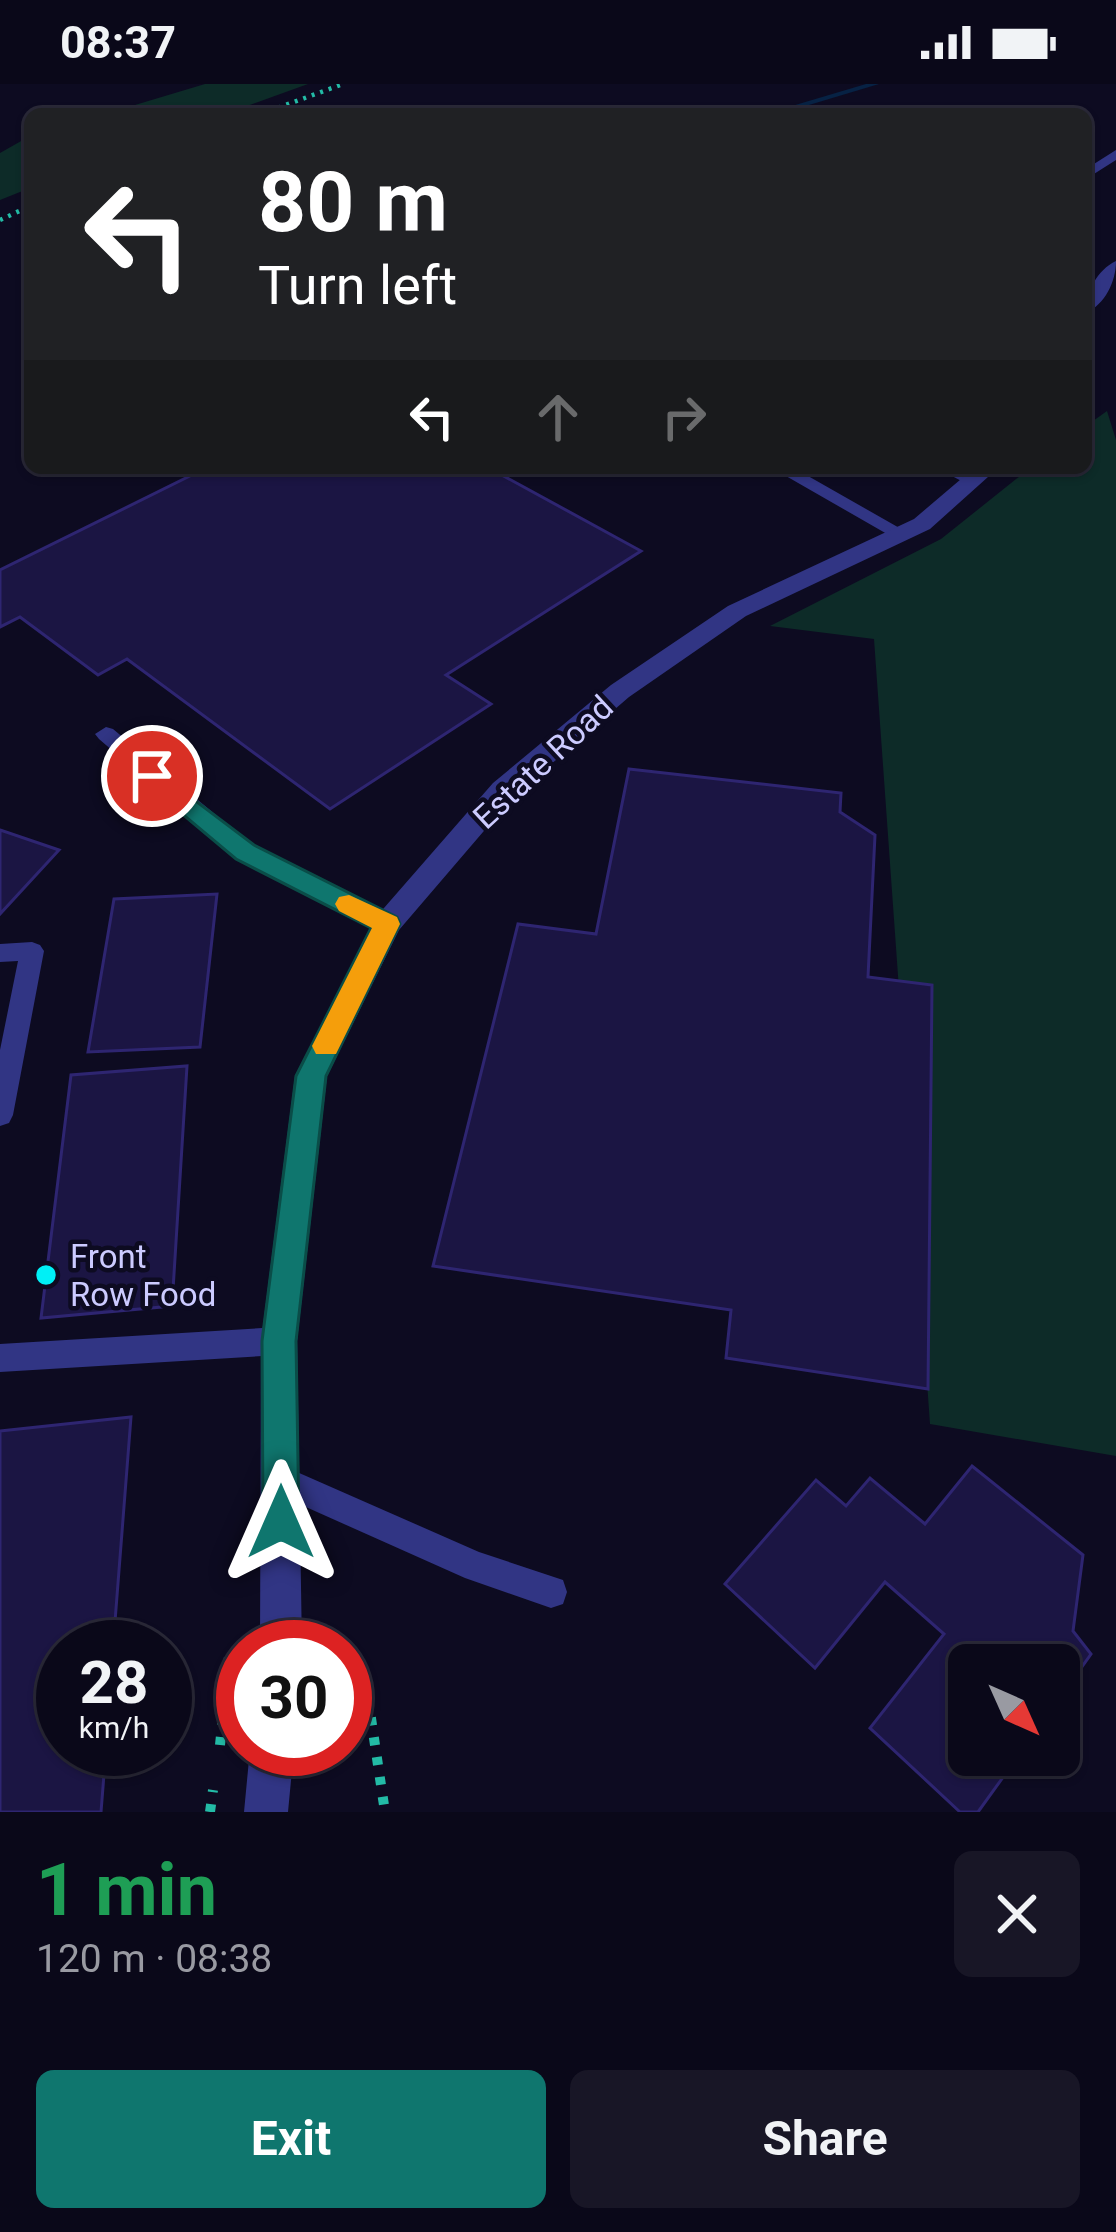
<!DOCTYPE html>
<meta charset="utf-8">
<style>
body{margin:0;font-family:Roboto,sans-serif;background:#181626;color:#f1f3f6;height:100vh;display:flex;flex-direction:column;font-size:45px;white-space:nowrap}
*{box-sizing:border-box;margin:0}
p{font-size:39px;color:#999aa2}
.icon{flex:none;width:66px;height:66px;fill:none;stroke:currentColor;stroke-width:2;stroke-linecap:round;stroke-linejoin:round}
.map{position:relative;height:1728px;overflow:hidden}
.side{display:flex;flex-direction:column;background:#0a0819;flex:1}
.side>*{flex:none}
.hud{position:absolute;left:24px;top:24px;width:1068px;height:366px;border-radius:18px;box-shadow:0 3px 9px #0004,0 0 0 3px #2a2938;background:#202124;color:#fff;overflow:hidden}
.needle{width:78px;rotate:135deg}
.tools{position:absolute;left:948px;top:1560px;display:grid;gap:24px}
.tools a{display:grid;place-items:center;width:132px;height:132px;border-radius:18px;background:#0a0819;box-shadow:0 3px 9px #0004,0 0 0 3px #2a2938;font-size:60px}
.speed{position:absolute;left:36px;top:1536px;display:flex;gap:24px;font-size:60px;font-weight:700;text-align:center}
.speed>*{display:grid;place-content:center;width:156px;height:156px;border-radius:50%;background:#0a0819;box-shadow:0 3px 9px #0004,0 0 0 3px #2a2938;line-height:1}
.speed small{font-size:30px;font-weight:400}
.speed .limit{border:18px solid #d22;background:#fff;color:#111}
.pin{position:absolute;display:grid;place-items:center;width:102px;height:102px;color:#fff;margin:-51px;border:6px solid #fff;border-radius:50%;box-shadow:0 3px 12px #0007}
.me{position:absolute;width:132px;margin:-66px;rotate:0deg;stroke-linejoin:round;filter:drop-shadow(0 0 9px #0008)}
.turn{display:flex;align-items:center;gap:42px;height:252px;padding:0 36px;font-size:54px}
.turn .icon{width:156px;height:156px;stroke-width:2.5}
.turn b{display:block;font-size:84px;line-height:102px}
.lanes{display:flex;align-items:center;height:114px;padding:0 36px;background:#0003;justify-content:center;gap:60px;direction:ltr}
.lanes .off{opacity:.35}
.round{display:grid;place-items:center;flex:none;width:126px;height:126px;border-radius:18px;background:#181626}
.head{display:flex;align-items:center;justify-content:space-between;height:204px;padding:0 36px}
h1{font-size:72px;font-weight:700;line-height:90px;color:#1e9e55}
.button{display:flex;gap:24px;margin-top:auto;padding:24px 36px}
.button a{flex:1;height:138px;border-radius:18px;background:#0f766e;color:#fff;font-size:48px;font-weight:700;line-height:138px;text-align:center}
.button a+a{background:#181626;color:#f1f3f6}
.status{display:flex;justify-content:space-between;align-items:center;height:84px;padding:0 60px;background:#0a0819;direction:ltr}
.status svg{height:33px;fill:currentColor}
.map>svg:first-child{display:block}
</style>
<div class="status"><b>08:37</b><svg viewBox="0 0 49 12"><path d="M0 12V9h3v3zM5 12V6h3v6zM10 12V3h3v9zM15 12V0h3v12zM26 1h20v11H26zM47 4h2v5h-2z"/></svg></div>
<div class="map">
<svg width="1116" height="1728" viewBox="0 0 1116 1728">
<rect width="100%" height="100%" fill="#0d0b21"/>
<path fill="#0d2b28" d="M205,0H308L225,30H105Z
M30,52V104L0,116V69Z
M1107,327L1116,356V1372L930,1340L874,555L770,542L941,455L1030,384H1086V342Z"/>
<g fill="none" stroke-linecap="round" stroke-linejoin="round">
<path fill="#072244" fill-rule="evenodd" d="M866,0H879L779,30H765Z"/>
</g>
<path fill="#1b1543" stroke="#2e2571" stroke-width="3" d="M206,384H489L641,467L446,591L491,620L330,725L127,575L98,591L20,533L0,543V486Z
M629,685L841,709L840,728L875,751L868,893L932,901L928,1305L726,1274L731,1226L433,1182L518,840L596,850Z
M0,746L59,766L0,830Z
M217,810L200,963L88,968L114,815Z
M187,982L172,1222L41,1234L71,991Z
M131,1333L113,1563H63V1665H106L101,1728H0V1347Z
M972,1382L1083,1471L1073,1547L1091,1570L1059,1615V1581H969V1671H1019L978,1728H960L870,1644L944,1550L885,1498L815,1584L725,1500L816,1396L846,1422L870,1394L925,1440Z"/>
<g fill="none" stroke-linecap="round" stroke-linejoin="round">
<path stroke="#23bba6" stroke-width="4.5" stroke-dasharray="3 6" stroke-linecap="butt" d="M261,30L343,0
M0,136L30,122"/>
<path stroke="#23bba6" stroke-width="10" stroke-dasharray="8 12" stroke-linecap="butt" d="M345,1595L365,1594L385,1728
M220,1661L230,1563
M210,1728L213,1706"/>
<path fill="#313584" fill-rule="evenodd" d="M1116,66V76L1086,95V85Z
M772,384H794L910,450L901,456L894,454Z
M937,384H961L982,396L979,400H967Z
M106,643L113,645L253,762L395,834L399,840L395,846H379L237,774L99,655L95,650Z
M32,858L40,861L44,867L13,1031L9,1039L0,1042V966L18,877L0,878V860Z
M279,1243L289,1247L294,1257L289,1267L279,1271L0,1288V1260Z
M281,1381L479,1468L563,1496L567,1508L563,1520L551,1524L465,1494L270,1407L265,1396L270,1385Z"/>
<path fill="#313584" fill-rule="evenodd" d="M1116,177C1116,198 1105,220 1086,229C1086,208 1097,186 1116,177Z
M974,384H998L930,445L746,532L629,613L513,713L399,846L327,992L297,1257L302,1563H260L261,1257L295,992L377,832L493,699L611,601L728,522L914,435Z
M250,1665H294L288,1728H244Z"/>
</g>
<path fill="#0f766e" stroke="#0a4d48" stroke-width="3" d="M152,684L254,761L397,833L400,840L326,992L296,1257L299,1438L294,1451L281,1456L268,1451L263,1438L262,1257L296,992L371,844L236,775L144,698L140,692Z"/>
<path fill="#f59e0b" d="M349,811L397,833L400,840L336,970H316L312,962L372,844L339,827L335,820L339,813Z"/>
<circle fill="#00f0f6" stroke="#0d0b21" stroke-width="4.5" cx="46" cy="1191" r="12"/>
<g text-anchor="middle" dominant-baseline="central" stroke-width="9" stroke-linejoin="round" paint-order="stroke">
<g font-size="33" fill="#cccbff" stroke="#0d0b21">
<text transform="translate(543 678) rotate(-43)">Estate Road</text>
</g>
<g font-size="33" fill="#cccbff" stroke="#0d0b21" text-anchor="start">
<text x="70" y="1172">Front<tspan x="70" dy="38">Row Food</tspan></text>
</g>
</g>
</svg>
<div class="tools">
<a><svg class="needle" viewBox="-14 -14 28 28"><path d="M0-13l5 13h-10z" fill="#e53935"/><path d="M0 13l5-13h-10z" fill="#999aa2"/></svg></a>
</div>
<div class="speed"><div>28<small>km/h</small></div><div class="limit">30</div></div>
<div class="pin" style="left:152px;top:692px;background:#d93025"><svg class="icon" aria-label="arrive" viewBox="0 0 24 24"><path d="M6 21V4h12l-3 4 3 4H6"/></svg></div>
<svg class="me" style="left:281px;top:1438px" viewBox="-20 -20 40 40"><path d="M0-17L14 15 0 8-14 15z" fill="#0f766e" stroke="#fff" stroke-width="4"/></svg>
<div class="hud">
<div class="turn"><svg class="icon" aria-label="left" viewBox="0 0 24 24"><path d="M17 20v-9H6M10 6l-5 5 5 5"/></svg><div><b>80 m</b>Turn left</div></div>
<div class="lanes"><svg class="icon" aria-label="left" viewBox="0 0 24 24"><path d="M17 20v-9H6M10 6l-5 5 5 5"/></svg><svg class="icon off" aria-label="ahead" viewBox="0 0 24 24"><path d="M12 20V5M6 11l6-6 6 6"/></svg><svg class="icon off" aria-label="right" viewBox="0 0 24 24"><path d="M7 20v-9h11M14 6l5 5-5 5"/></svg></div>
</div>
</div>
<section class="side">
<div class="head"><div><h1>1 min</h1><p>120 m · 08:38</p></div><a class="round"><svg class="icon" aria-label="close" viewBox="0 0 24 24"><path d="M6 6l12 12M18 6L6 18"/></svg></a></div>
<div class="button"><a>Exit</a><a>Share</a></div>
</section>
